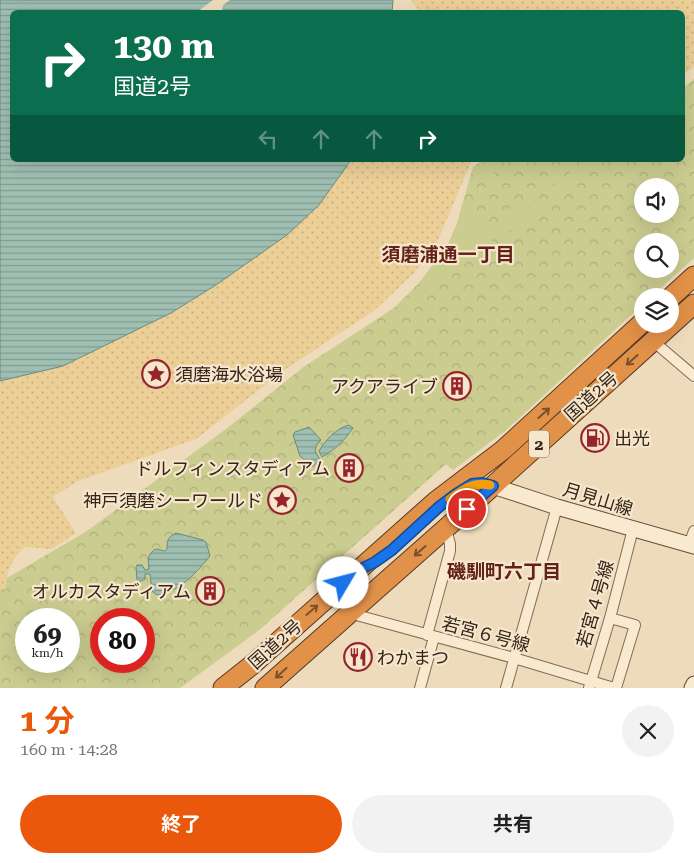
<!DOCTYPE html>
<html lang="ja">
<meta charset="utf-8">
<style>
body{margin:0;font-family:"Roboto Serif","Noto Sans JP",serif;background:#f2f2f2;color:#222;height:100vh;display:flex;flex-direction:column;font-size:19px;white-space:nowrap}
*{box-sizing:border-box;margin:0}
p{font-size:16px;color:#767676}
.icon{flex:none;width:28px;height:28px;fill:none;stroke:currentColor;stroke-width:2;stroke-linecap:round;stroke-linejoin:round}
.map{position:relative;height:688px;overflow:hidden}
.panel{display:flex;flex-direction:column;background:#fff;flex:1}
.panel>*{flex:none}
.banner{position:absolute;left:10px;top:10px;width:675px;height:152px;border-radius:8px;box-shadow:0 5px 20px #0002;background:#0b6e4f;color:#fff;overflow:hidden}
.fabs{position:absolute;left:634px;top:178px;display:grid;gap:10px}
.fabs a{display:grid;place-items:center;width:45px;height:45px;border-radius:50%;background:#fff;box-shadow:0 5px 20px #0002;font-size:25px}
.speed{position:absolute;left:15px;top:608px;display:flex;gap:10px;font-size:25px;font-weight:700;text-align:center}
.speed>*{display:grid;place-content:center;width:65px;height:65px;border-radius:50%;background:#fff;box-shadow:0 5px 20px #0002;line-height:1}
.speed small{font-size:12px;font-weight:400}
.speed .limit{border:8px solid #d22;background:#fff;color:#111}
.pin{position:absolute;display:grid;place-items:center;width:42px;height:42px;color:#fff;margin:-21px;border:2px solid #fff;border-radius:50%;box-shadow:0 1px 5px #0007}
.me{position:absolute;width:55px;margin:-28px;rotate:53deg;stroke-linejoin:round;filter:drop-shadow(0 0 4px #0008)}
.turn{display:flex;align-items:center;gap:18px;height:105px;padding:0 20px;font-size:22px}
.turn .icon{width:65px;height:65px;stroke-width:2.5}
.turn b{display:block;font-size:35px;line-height:42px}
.lanes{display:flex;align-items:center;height:48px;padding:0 20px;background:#0003;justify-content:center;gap:25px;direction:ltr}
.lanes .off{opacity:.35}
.round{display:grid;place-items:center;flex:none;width:52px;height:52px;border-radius:26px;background:#f2f2f2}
.headline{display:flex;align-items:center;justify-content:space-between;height:85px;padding:0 20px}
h1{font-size:30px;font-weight:700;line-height:38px;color:#ea580c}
.button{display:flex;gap:10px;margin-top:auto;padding:10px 20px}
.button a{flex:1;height:58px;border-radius:30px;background:#ea580c;color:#fff;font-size:20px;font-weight:700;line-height:58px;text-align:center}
.button a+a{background:#f2f2f2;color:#222}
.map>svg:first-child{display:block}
</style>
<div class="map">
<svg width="694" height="688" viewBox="0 0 694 688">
<defs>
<pattern id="forest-crowns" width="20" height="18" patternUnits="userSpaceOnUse" patternTransform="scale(1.25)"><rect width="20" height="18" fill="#cacc90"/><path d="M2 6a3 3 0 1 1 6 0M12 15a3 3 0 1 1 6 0" fill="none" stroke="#aeaf7c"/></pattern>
<pattern id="sand-dots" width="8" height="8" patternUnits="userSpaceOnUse" patternTransform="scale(1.25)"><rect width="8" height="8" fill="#ecce97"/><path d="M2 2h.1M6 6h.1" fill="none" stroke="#cbb182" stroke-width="1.8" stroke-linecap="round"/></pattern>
<pattern id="water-rules" width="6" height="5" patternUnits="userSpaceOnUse" patternTransform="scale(1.25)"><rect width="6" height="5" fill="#a0bfb3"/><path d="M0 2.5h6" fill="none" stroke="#839b91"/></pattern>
</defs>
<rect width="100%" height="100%" fill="#eedbbc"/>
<path fill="url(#forest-crowns)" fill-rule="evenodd" d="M694,79V258L652,296H642V305L505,431L453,470L446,464L258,631L180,688H0V582L87,531L226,429L305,366L394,308L419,283L447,246L456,226L473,167L483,160H682L683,88ZM642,186H670V214H642ZM642,241H670V269H642ZM26,619H69V661H26ZM101,619H144V661H101Z"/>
<path fill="url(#sand-dots)" d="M411,0H694V67L683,75L682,12H420Z
M351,160H472L435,247L412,275L375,310L283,371L196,439L78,481L53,497L76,533L52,549L25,547C12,558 6,571 6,589L0,590V381L63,366L171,313L216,285L319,205Z"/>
<path fill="#cacc90" d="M586,160H602L554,197L550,191L551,187Z
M481,163L495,166L496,168L494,175C488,178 476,179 472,174L474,168Z
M541,199L545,200L548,202L504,235C498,226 493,210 510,209C514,208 518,211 522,211Z
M464,214C478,212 487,233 494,243L450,275L439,260L451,241L458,221Z
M436,264L446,278L398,313L396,310L415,292Z"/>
<path fill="url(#water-rules)" stroke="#688c80" d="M0,0H393L392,12H12V160H351L319,205L287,235L216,285L171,313L63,366L0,381Z
M349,425L353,428C344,441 336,449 322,457L319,451C325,440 337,428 349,425Z
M309,427L321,440L317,444L315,451L320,460L312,467L300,456L293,435L295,432Z
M176,533L203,540L206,542L210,556C197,572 178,593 157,595L152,591L150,574H145V579C142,581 140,582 137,580L136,567L137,565H142L145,570L149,569C148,560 147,554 156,549L165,551L167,549C167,540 168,537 176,533Z"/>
<path fill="#eedbbc" d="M213,0H230L223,5L222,12H197Z"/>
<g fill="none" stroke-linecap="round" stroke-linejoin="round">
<defs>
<path id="street" d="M653,341L694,376
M689,545L694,531
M349,613L514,658L614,688
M610,618L635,625L616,688
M427,635L450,551V544L446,529
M420,688L434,637
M506,688L557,507
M589,688L610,618L633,529"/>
<path id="secondary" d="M493,486L557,507L694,546
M692,688L694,684"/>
<path id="highway" d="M670,298L694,276
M223,688L252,665L436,501L503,450L642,323
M265,688L454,521L694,304"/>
</defs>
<use href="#street" stroke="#866b55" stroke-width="12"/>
<use href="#secondary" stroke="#674c39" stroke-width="17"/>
<use href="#highway" stroke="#533a2a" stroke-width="21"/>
<use href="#street" stroke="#f9e9cf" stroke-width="10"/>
<use href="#secondary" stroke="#f9e9cf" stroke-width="15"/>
<use href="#highway" stroke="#e29148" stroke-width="19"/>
</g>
<defs><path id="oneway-shaft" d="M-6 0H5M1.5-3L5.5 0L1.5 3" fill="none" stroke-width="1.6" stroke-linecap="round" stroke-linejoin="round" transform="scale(1.25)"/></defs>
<g stroke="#7a502d">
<use href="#oneway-shaft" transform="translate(632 360) rotate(138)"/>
<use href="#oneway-shaft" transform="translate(544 413) rotate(-42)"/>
<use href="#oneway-shaft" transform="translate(420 551) rotate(139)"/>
<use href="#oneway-shaft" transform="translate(312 610) rotate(-41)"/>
<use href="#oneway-shaft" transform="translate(281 673) rotate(138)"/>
</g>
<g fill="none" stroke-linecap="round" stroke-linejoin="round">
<defs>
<path id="route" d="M343,583L357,571L375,562L392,550L440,506L456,494L472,484L482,483L493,486L467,509"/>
</defs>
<use href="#route" stroke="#114b97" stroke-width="12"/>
<use href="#route" stroke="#1a73e8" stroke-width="9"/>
<path stroke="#f59e0b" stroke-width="9" d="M450,499C463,489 473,482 490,485"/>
</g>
<defs>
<symbol id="sight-ring" viewBox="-11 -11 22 22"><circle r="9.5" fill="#f6e6cb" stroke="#96242e" stroke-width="1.5"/><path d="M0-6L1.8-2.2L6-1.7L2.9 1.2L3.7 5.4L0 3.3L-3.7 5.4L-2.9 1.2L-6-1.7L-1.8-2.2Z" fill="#96242e"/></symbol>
<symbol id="building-ring" viewBox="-11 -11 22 22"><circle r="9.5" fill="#f6e6cb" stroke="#96242e" stroke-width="1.5"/><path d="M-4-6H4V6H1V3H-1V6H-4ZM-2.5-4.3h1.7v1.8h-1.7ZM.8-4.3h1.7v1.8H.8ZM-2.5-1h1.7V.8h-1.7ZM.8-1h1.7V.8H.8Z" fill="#96242e"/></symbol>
<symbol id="fuel-ring" viewBox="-11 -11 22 22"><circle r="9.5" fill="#f6e6cb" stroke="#96242e" stroke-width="1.5"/><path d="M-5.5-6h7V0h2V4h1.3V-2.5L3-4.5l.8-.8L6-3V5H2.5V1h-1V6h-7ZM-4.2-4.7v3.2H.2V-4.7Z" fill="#96242e"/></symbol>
<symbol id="restaurant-ring" viewBox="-11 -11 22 22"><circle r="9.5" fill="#f6e6cb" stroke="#96242e" stroke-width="1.5"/><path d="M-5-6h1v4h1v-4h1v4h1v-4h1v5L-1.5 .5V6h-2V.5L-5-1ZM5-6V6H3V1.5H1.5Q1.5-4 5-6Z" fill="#96242e"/></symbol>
</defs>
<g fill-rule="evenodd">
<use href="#sight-ring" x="140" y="358" width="32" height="32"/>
<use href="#building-ring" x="441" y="370" width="32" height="32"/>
<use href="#fuel-ring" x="579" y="422" width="32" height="32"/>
<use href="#building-ring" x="333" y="452" width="32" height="32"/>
<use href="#sight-ring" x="266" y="484" width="32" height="32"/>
<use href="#building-ring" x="194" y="575" width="32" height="32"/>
<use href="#restaurant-ring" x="342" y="641" width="32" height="32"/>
</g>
<g text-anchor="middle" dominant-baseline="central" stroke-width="4.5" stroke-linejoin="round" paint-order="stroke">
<rect fill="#f6e6cb" stroke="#6f5f50" stroke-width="1" x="529" y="430.5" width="20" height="27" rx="4"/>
<g font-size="16" font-weight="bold" fill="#35251b">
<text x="539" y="444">2</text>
</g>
<g font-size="18" fill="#35251b" stroke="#f6e6cb" text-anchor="end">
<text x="175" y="374" text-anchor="start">須磨海水浴場</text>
<text x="438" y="386">アクアライブ</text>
<text x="614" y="438" text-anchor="start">出光</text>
<text x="330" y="468">ドルフィンスタディアム</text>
<text x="263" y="500">神戸須磨シーワールド</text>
<text x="191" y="591">オルカスタディアム</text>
<text x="377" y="657" text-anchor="start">わかまつ</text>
</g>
<g font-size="18" fill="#35251b" stroke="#f6e6cb">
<text transform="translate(591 396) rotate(-42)">国道2号</text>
<text transform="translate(598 499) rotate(17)">月見山線</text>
<text transform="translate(595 604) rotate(-74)">若宮４号線</text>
<text transform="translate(486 634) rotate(15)">若宮６号線</text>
<text transform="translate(275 644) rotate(-42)">国道2号</text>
</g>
<g font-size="19" font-weight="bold" fill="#622219" stroke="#f6e6cb">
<text x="448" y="254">須磨浦通一丁目</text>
<text x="504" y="571">磯馴町六丁目</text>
</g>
</g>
</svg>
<div class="fabs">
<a><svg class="icon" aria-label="sound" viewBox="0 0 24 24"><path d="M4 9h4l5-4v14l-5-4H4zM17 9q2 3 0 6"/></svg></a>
<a><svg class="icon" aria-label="search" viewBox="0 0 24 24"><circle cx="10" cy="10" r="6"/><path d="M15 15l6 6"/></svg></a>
<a><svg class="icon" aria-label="layers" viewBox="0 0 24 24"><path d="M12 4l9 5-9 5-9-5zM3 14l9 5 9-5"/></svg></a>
</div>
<div class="speed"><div>69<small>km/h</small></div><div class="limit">80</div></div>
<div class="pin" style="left:467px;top:509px;background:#d93025"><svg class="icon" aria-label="arrive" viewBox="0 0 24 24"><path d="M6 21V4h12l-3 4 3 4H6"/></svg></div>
<svg class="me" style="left:343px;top:583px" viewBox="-20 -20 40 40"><circle r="19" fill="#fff"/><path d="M0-13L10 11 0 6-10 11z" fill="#1a73e8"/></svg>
<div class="banner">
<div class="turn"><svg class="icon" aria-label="right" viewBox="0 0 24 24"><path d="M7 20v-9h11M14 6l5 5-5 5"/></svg><div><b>130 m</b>国道2号</div></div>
<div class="lanes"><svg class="icon off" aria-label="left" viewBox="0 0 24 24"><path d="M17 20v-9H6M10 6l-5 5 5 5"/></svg><svg class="icon off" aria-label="ahead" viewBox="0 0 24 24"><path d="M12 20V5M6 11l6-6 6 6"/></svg><svg class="icon off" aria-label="ahead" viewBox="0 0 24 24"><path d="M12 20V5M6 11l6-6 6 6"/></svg><svg class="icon" aria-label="right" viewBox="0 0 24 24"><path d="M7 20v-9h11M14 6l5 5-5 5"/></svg></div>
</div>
</div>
<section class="panel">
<div class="headline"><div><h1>1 分</h1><p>160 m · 14:28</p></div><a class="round"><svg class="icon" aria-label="close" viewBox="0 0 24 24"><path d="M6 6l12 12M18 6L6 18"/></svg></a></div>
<div class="button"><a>終了</a><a>共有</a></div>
</section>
